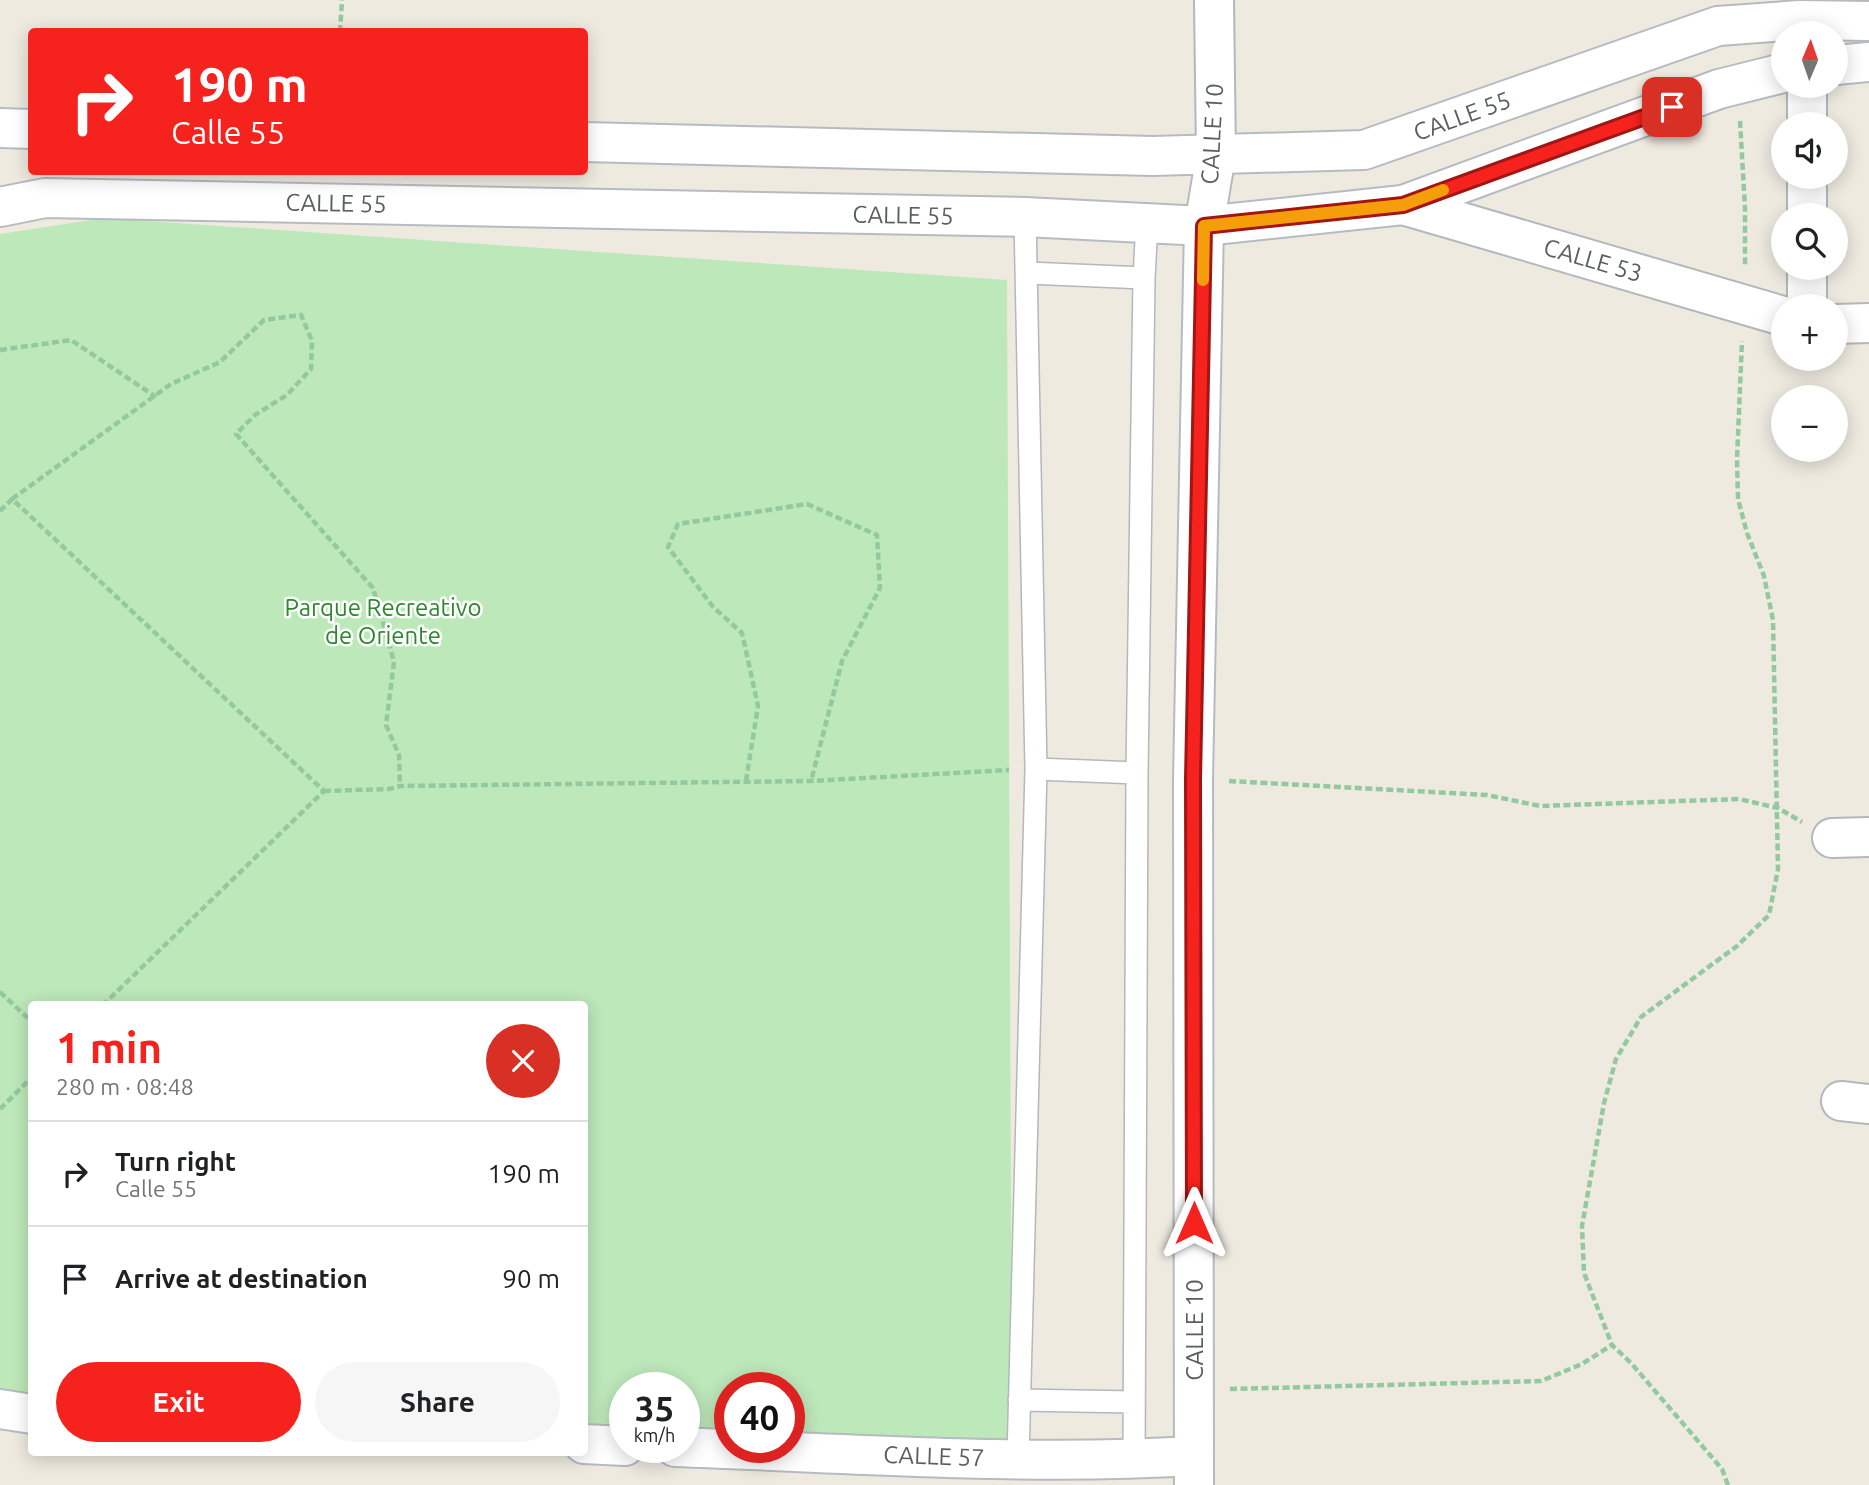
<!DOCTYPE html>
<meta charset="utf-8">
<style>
body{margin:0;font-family:Ubuntu,sans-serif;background:#f6f6f6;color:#202124;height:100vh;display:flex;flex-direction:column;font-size:26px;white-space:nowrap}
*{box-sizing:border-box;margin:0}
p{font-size:23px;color:#757577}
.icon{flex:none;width:38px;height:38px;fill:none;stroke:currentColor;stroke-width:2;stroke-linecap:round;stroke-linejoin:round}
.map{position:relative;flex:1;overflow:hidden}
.side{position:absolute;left:28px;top:1001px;width:560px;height:455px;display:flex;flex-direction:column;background:#fff;border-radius:7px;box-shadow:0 4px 18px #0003}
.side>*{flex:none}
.hud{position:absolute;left:28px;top:28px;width:560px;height:147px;border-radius:7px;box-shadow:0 4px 18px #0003;background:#f6221e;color:#fff;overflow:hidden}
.needle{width:46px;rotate:2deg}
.controls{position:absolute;left:1771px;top:21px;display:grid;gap:14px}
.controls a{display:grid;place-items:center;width:77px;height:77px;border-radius:50%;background:#fff;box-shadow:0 4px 18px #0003;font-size:35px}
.speed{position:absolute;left:609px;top:1372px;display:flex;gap:14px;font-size:35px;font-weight:700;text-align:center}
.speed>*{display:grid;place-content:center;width:91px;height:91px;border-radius:50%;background:#fff;box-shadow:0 4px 18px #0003;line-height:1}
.speed small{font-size:18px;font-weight:400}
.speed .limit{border:10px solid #d22;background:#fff;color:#111}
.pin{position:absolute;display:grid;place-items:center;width:60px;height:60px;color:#fff;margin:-30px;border-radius:14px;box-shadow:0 4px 10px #0006}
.me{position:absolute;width:77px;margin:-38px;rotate:0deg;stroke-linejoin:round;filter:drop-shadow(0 0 5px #0008)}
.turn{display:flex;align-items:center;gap:24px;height:147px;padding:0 28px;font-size:32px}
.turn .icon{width:91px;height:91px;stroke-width:2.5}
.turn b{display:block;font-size:49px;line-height:60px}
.round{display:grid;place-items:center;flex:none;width:74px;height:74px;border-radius:37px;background:#f6f6f6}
.summary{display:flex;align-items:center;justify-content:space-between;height:119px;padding:0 28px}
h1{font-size:42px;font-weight:700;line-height:52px;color:#f6221e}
.action{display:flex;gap:14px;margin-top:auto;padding:14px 28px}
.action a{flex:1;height:80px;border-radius:42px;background:#f6221e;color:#fff;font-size:28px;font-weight:700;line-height:80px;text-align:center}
.action a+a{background:#f6f6f6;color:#202124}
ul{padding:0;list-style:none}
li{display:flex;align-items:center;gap:21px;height:105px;padding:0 28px;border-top:2px solid #e0e0e0}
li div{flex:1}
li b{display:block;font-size:26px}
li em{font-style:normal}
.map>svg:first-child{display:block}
</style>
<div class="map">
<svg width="1869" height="1485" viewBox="0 0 1869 1485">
<rect width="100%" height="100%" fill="#eeeae0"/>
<path fill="#bde8ba" d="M104,218L1007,280L1012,1441L789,1436V1388H730V1435L684,1434V1388H625V1433L585,1432L584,1004H32L31,1417L0,1411V234Z"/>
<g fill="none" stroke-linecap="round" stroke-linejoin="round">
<defs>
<path id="lane" d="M1028,273L1144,278
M1036,769L1137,773
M1019,1400L1134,1402
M1018,1459L1036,769L1025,217
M1134,1459L1137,773L1144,278L1147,223"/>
<path id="street" d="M1214,0L1216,155
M1807,86V124
M1807,177V215
M1403,205L1783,316
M1807,268V306
M1836,324L1869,323
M1832,838L1869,837
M1841,1101L1869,1104"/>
<path id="secondary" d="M1836,65L1869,62
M0,128L32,129
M584,142L1153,156L1364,150L1718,26L1800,20L1869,21
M0,207L45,198L1025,217L1204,226L1403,205L1719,89L1783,73
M0,1409L32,1414
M584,1444L625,1446
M675,1447C847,1453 1021,1466 1194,1456
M1194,1485L1193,779L1204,226L1216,155"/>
</defs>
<use href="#lane" stroke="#b3b8bc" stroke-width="24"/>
<use href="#street" stroke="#b3b8bc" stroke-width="42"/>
<use href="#secondary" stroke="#b6bbc1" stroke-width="42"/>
<path stroke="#93c99f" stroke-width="4.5" stroke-dasharray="7 3.5" stroke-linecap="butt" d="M340,32L342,0
M1740,121L1745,208V266
M0,350L71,340L156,397
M12,499L171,384L220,362L264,320L301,315L312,341L311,369L287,395L255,415L236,434L373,588L394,662L386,725L399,755L400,786
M0,511L12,499L324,791L104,1004
M746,781L758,706L742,633L713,607L668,547L678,524L807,504L877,535L880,588L842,661L811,781
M1229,781L1487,795L1540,806L1739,799L1778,808L1802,822
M324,791L389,789L400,786L811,781L1009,770
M0,992L32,1022
M0,1109L32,1077
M1230,1389L1541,1381L1582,1364L1612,1345
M1728,1485L1722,1469L1631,1363L1612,1345L1584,1273L1582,1226L1604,1103L1616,1059L1641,1017L1737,946L1769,915L1778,869L1773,620L1764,576L1747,533L1738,499L1737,459L1742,341"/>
<use href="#lane" stroke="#fff" stroke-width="21"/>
<use href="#street" stroke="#fff" stroke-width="38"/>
<use href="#secondary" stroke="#fff" stroke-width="38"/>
</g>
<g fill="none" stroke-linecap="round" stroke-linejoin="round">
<defs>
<path id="route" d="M1194,1223L1193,779L1204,226L1403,205L1672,107"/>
</defs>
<use href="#route" stroke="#a01614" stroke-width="18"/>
<use href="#route" stroke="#f6221e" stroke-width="12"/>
<path stroke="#f59e0b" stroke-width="12" d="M1203,280L1204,226L1403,205L1443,190"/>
</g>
<g text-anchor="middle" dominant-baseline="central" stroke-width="5" stroke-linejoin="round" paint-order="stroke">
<g font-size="24" fill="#595e63" stroke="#fff">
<text transform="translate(1462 116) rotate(-20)">CALLE 55</text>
<text transform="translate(1212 134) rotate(-87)">CALLE 10</text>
<text transform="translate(336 203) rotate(1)">CALLE 55</text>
<text transform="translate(903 215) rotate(1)">CALLE 55</text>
<text transform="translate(1593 260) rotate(16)">CALLE 53</text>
<text transform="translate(1194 1330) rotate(-90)">CALLE 10</text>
<text transform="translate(934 1456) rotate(2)">CALLE 57</text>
</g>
<g font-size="24" fill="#2f862e" stroke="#fff">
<text x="383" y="607">Parque Recreativo<tspan x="383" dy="28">de Oriente</tspan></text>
</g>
</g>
</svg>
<div class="controls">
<a><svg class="needle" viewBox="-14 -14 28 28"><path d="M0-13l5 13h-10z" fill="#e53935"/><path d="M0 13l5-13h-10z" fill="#757577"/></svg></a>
<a><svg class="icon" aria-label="sound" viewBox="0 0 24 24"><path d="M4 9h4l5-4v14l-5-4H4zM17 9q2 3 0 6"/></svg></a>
<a><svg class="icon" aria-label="search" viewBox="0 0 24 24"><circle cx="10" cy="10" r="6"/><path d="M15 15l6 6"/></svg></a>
<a>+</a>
<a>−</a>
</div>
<div class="speed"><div>35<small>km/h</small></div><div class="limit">40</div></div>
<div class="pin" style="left:1672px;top:107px;background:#d93025"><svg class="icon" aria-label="arrive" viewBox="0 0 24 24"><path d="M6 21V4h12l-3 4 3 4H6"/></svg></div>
<svg class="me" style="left:1194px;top:1223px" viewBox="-20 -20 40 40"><path d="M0-17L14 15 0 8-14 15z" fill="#f6221e" stroke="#fff" stroke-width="4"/></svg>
<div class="hud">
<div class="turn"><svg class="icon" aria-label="right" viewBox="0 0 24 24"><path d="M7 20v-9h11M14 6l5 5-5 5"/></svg><div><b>190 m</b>Calle 55</div></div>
</div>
<section class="side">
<div class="summary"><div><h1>1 min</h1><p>280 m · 08:48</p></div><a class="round" style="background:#d93025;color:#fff"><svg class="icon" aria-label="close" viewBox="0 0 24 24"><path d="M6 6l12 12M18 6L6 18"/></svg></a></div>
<ul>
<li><svg class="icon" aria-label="right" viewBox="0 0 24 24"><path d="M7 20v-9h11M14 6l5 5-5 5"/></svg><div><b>Turn right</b><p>Calle 55</p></div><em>190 m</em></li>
<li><svg class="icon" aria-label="arrive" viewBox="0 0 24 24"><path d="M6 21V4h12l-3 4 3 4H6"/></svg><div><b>Arrive at destination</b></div><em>90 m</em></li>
</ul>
<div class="action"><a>Exit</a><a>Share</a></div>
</section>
</div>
